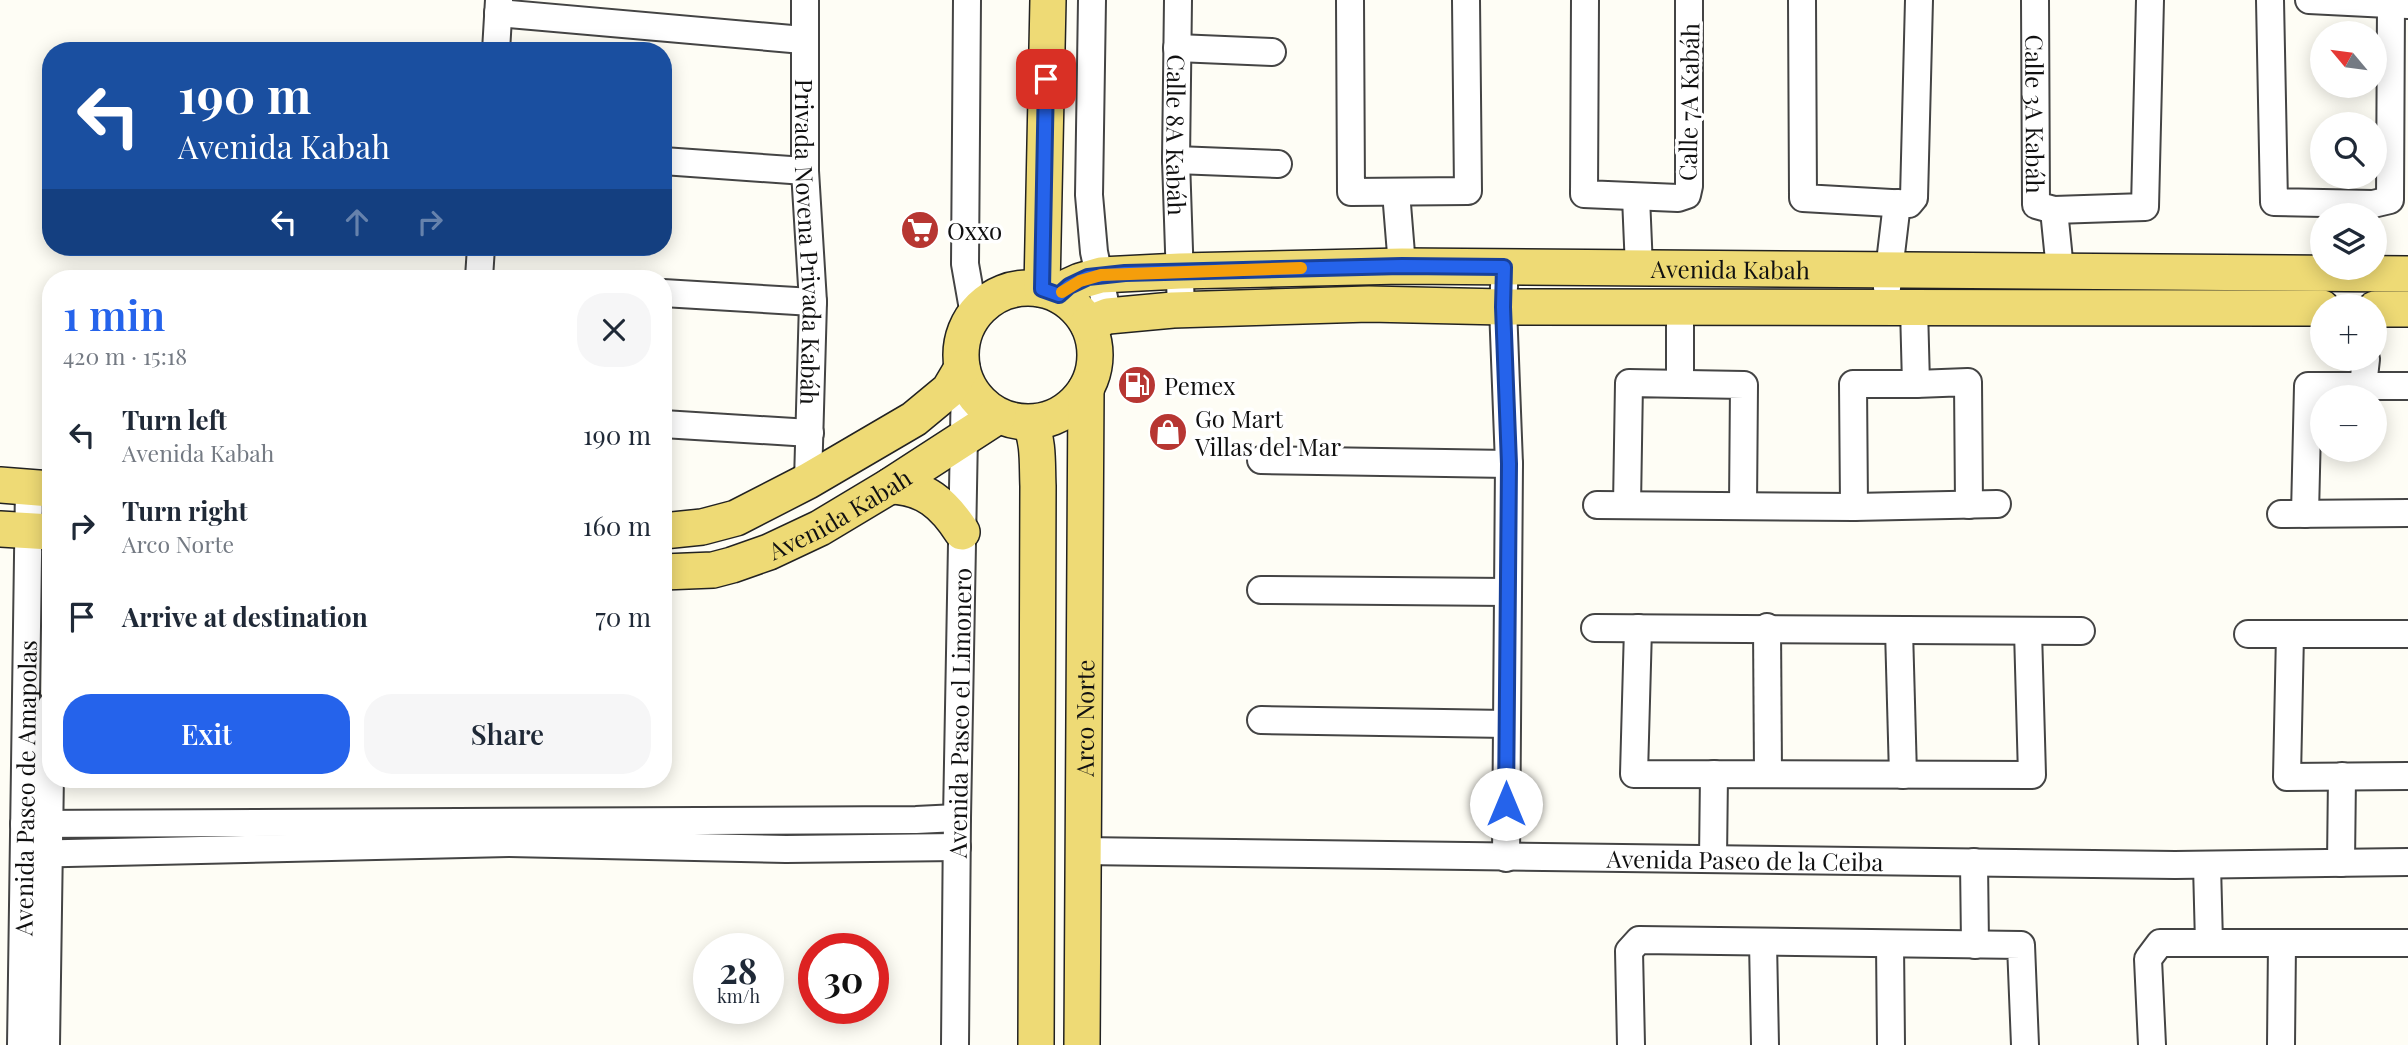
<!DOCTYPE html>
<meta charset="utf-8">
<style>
body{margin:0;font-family:"Playfair Display",serif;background:#f6f6f7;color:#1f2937;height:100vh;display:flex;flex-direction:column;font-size:26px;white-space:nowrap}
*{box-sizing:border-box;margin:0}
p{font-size:23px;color:#747a83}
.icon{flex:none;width:38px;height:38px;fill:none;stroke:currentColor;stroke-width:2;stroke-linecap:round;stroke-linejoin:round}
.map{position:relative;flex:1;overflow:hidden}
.panel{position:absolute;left:42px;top:270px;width:630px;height:518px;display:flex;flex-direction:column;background:#fff;border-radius:28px;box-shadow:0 4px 18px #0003}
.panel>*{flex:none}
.top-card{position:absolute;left:42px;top:42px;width:630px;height:214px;border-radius:28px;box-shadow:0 4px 18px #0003;background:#1a4fa0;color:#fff;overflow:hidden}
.needle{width:46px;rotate:299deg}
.fabs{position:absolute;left:2310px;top:21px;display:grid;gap:14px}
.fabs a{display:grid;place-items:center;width:77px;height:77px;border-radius:50%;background:#fff;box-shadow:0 4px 18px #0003;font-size:35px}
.speed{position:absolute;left:693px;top:933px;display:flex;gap:14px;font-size:35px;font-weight:700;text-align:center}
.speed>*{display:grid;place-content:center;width:91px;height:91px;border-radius:50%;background:#fff;box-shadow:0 4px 18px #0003;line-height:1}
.speed small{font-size:18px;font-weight:400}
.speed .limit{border:10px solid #d22;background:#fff;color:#111}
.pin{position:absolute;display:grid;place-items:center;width:60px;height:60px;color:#fff;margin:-30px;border-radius:14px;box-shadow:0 4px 10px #0006}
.me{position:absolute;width:77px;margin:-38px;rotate:0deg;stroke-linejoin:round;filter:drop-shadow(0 0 5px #0008)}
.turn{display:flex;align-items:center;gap:24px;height:147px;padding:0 21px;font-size:32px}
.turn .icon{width:91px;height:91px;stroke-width:2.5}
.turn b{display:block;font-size:49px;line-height:60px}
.lanes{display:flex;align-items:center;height:66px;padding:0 21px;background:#0003;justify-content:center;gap:35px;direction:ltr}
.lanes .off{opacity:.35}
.round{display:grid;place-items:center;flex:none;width:74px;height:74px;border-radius:28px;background:#f6f6f7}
.headline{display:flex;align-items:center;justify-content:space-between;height:119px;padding:0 21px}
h1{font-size:42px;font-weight:600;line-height:52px;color:#2563eb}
.primary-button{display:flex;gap:14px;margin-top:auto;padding:14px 21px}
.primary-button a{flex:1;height:80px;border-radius:28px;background:#2563eb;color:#fff;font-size:28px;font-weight:600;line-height:80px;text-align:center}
.primary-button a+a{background:#f6f6f7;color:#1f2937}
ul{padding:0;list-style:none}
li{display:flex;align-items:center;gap:21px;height:91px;padding:0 21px}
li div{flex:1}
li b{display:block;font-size:26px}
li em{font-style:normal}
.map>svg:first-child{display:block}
</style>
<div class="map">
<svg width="2408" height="1045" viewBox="0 0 2408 1045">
<rect width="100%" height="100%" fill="#fefdf5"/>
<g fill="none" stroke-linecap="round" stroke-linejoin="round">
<defs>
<g id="minor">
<path id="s1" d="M805,0V171L813,302L808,481"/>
<path d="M967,0L965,264L974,315"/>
<path d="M1092,0L1089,195L1094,252L1108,316"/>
<path id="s2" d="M1178,0L1176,160L1181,310"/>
<path d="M1350,0L1351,192L1468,191L1466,0"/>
<path d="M1585,0L1584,194L1678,198L1687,195L1689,186V0"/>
<path d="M1802,0L1803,198L1909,204L1914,198L1919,0"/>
<path id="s3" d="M2035,0L2036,205L2054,210L2145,207L2150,0"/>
<path d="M2270,0L2274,202L2373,204L2390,200L2391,4"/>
<path d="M2309,0L2408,5"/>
<path d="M498,13L803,40"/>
<path d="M1177,48L1272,52"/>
<path d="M496,51L499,0"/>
<path d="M1176,160L1278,164"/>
<path d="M663,161L805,171"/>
<path d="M1396,192L1402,266"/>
<path d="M1636,197L1639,268"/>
<path d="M2054,210L2060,270"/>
<path d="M1505,266L1503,307L1509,464L1506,858"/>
<path d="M479,278L481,247"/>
<path d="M1887,288L1897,203"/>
<path d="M663,293L813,302"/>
<path d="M1680,307V383"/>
<path d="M1914,308L1916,384"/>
<path d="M2363,386L2366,359"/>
<path d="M663,424L810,433"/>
<path d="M1261,460L1509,464"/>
<path d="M1597,505L1854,507L1997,504"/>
<path d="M1627,505L1629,383L1744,385L1743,506"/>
<path d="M1854,507L1853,384H1916L1968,382L1969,505"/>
<path d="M2281,514L2408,513"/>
<path d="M2305,514L2308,386H2408"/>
<path d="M1261,590L1508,592"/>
<path d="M1767,627L1768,773"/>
<path d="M1595,628L2081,631"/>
<path d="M1638,628L1634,774L2032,775L2028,631"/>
<path d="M1899,630L1903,775"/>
<path d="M2248,634H2408"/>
<path d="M2290,634L2287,777L2408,776"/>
<path d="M1261,720L1507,724"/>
<path d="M24,824L916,820L957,818"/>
<path id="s4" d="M1082,851L2175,865L2408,862"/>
<path d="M24,854L509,843L786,849L957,847"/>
<path d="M1713,859L1714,774"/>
<path d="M1974,862L1975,945"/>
<path d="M2341,863L2342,776"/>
<path d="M2207,865L2209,943"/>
<path d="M1763,942L1765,1045"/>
<path d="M1890,944L1891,1045"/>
<path id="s5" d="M21,1045L29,487"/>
<path d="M46,1045L51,706"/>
<path id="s6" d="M955,1045L957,818L965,379"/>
<path d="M1631,1045L1629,951L1639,940L2021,945L2025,1045"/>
<path d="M2152,1045L2148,959L2160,943H2408"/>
<path d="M2281,1045L2282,943"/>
</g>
<g id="major">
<circle cx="1028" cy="355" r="67"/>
<path d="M1042,289L1048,0"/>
<path id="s7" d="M1059,295L1069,286L1080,281L1101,275L1180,271L1402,266L2408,274"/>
<path d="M2375,309H2408"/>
<path d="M1088,324L1108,316L1173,310L1369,304L1503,307L2322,308"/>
<path d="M1030,423C1039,442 1037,465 1038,486L1036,1045"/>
<path d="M0,485L51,489"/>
<path d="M890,486C925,487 944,504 962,532"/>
<path d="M0,529L51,532"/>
<path d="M663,531L702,527L736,518L808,481L914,419L949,390L962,368"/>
<path id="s8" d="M663,572L713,570L732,565L769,552L820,528L890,486L998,416"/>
<path id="s9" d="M1082,1045L1086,389"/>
</g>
</defs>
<use href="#minor" stroke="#444" stroke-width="30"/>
<use href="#major" stroke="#222" stroke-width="38"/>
<use href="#minor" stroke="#fff" stroke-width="26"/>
<use href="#major" stroke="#eeda75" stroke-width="35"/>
</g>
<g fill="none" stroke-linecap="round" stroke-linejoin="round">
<defs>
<path id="route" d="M1046,79L1042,289L1059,295L1069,286L1088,277L1125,273L1402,266L1504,267L1503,307L1509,464L1506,804"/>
</defs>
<use href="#route" stroke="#184099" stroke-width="18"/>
<use href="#route" stroke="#2563eb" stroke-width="12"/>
<path stroke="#f59e0b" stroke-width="12" d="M1062,292L1080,281L1101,275L1301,268"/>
</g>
<defs>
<symbol id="supermarket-disc" viewBox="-11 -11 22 22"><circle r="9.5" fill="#b73632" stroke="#fff"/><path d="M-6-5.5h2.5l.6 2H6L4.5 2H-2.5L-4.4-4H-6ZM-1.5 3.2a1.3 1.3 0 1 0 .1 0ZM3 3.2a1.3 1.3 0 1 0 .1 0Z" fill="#fff"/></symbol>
<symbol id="fuel-disc" viewBox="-11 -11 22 22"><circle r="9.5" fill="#b73632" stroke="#fff"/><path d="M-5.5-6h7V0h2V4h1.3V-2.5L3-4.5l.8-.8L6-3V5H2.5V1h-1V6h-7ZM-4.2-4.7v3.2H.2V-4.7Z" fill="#fff"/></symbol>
<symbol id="shop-disc" viewBox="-11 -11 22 22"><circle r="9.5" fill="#b73632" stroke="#fff"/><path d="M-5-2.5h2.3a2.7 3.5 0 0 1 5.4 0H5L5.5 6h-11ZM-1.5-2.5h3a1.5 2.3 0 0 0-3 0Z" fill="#fff"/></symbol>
</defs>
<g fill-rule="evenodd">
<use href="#supermarket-disc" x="898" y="208" width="44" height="44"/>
<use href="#fuel-disc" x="1115" y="363" width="44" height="44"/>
<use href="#shop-disc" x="1146" y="410" width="44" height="44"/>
</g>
<g text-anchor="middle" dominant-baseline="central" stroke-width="7" stroke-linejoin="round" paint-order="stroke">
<g font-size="24" fill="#111" stroke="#fff">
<text transform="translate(1688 102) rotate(-89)">Calle 7A Kabáh</text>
<text stroke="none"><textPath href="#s3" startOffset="114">Calle 3A Kabáh</textPath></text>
<text stroke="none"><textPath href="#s2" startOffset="135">Calle 8A Kabáh</textPath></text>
<text stroke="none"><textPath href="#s1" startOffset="242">Privada Novena Privada Kabáh</textPath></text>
<text stroke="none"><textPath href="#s7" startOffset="677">Avenida Kabah</textPath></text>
<text stroke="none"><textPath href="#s8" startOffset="189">Avenida Kabah</textPath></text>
<text stroke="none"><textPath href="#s6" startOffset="332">Avenida Paseo el Limonero</textPath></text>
<text stroke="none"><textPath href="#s9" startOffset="327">Arco Norte</textPath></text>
<text stroke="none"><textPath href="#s5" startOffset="257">Avenida Paseo de Amapolas</textPath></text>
<text stroke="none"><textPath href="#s4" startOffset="663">Avenida Paseo de la Ceiba</textPath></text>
</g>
<g font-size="24" fill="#111" stroke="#fff" text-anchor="start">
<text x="947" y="230">Oxxo</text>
<text x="1164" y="385">Pemex</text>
<text x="1195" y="418">Go Mart<tspan x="1195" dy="28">Villas del Mar</tspan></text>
</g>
</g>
</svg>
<div class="fabs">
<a><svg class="needle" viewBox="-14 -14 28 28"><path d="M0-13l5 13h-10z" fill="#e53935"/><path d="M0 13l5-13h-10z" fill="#747a83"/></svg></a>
<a><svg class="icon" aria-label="search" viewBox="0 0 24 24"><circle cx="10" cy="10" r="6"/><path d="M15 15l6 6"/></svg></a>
<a><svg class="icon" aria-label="layers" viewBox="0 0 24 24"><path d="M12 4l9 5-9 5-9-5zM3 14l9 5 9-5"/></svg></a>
<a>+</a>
<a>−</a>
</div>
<div class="speed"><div>28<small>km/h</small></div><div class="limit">30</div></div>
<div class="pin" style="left:1046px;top:79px;background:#d93025"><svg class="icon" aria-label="arrive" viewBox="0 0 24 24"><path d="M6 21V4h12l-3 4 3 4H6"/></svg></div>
<svg class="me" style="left:1506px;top:804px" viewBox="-20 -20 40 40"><circle r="19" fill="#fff"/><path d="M0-13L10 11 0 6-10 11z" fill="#2563eb"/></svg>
<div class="top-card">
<div class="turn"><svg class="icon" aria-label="left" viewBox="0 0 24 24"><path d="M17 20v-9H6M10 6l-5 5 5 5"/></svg><div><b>190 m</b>Avenida Kabah</div></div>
<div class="lanes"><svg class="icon" aria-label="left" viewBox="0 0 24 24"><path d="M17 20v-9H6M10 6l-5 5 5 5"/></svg><svg class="icon off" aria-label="ahead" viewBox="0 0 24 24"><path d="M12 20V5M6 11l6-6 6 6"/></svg><svg class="icon off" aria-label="right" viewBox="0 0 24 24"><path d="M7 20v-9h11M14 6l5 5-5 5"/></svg></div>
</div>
<section class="panel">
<div class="headline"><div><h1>1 min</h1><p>420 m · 15:18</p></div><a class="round"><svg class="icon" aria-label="close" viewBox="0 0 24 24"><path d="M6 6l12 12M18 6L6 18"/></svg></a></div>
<ul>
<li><svg class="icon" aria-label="left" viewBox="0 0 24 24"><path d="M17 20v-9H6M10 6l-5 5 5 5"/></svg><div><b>Turn left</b><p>Avenida Kabah</p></div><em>190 m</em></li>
<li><svg class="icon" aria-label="right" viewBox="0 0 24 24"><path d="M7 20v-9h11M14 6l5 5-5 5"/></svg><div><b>Turn right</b><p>Arco Norte</p></div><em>160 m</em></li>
<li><svg class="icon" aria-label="arrive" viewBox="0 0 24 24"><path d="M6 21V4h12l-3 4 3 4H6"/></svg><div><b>Arrive at destination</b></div><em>70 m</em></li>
</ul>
<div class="primary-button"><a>Exit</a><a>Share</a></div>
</section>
</div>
